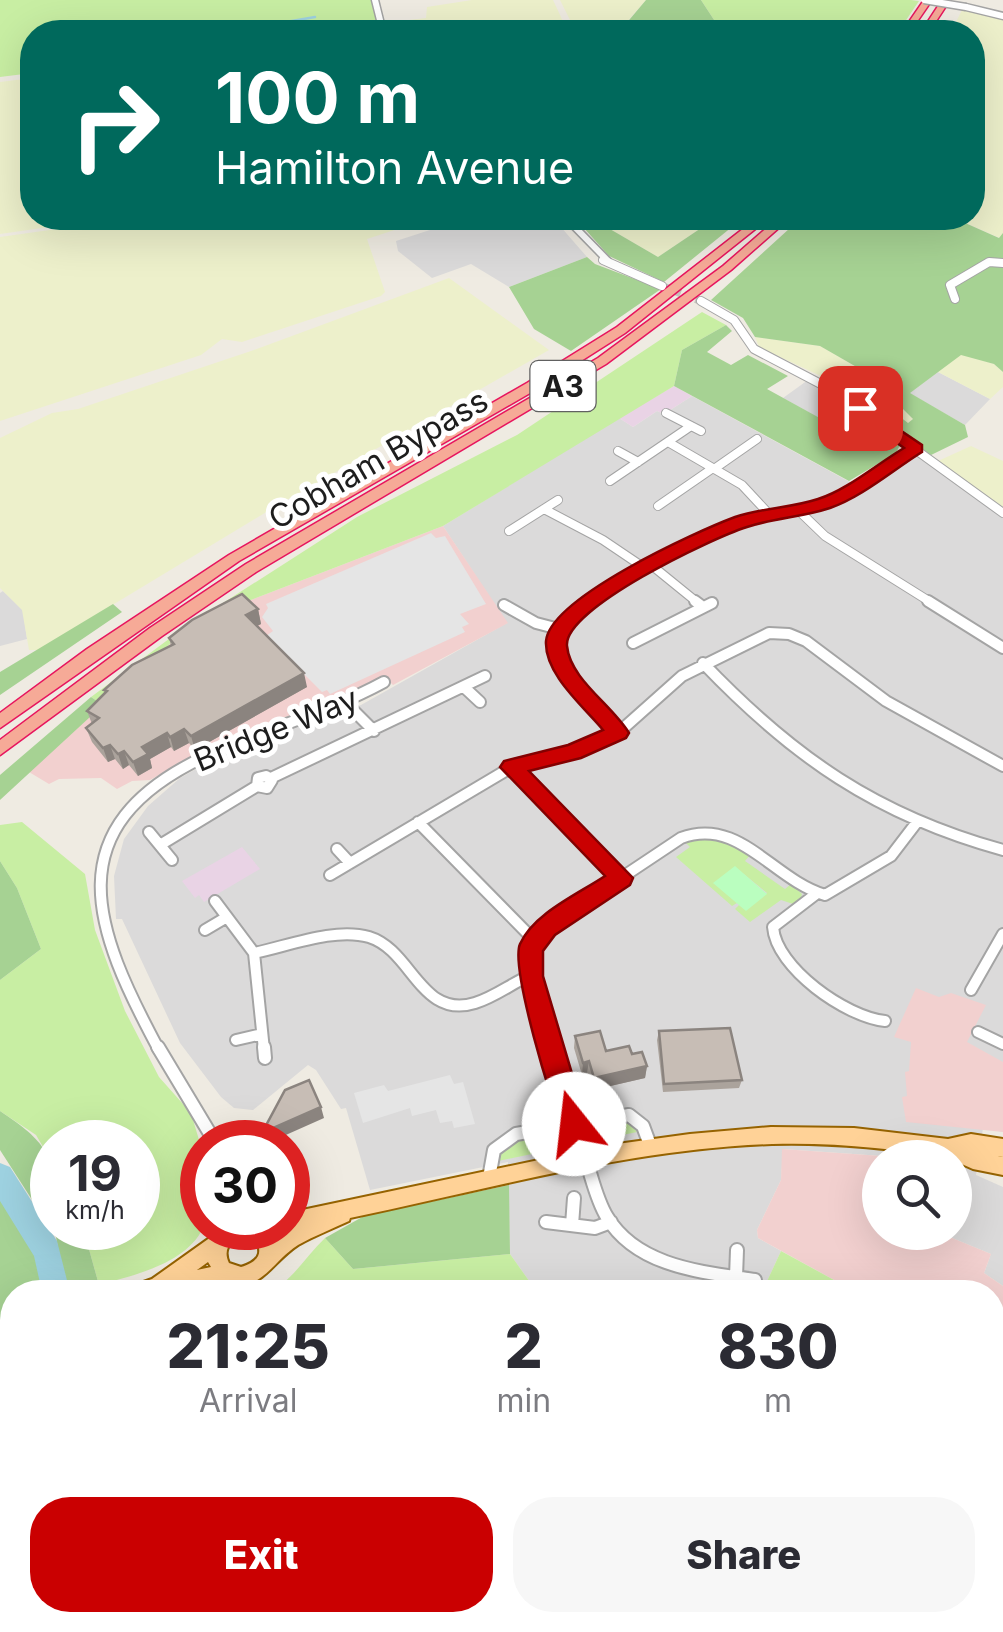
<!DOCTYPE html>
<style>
body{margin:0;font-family:Inter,sans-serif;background:#f7f7f7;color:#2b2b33;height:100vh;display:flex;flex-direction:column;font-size:38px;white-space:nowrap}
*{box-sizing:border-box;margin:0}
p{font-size:32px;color:#7c7c81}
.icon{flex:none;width:55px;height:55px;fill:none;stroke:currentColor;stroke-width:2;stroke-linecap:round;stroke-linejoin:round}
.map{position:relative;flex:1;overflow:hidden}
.sheet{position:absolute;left:0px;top:1280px;width:1005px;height:352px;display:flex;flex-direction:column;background:#fff;border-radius:40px 40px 0 0;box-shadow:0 10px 40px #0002}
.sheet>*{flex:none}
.hud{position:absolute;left:20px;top:20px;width:965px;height:210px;border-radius:40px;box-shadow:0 10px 40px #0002;background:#00695c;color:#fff;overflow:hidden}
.buttons{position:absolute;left:862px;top:1140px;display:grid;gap:20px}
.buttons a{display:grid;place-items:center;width:110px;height:110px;border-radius:50%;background:#fff;box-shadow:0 10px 40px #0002;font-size:50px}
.speed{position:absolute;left:30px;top:1120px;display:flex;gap:20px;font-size:50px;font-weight:700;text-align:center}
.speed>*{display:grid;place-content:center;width:130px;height:130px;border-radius:50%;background:#fff;box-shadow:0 10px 40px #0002;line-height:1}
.speed small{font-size:25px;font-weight:400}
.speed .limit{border:15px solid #d22;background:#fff;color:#111}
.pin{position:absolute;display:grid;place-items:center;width:85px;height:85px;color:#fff;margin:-42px;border-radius:20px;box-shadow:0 5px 15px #0006}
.me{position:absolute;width:110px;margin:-55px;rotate:344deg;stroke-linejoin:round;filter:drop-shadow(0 0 8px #0008)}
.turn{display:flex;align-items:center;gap:35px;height:210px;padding:0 30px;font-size:45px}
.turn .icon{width:130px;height:130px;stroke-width:2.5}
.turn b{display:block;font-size:70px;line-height:85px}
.eta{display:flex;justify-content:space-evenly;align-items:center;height:170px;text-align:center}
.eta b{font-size:60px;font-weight:800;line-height:70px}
.primary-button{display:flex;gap:20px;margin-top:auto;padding:20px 30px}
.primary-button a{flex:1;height:115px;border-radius:40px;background:#ca0001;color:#fff;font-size:40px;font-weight:800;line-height:115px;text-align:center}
.primary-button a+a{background:#f7f7f7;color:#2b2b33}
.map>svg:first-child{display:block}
</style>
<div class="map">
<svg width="1003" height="1632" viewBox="0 0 1003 1632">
<rect width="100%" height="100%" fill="#efebe2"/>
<path fill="#dbdada" d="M467,218H553L587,257L509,287L471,264L432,278L398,251L396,241Z
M938,372L990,399L965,425L909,393Z
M808,380L833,395L887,433L876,439L837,428L783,398Z
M692,396L859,487L914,452L1003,518V1132L983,1128L976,1175L1003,1187V1286L984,1273L991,1254L940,1233L955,1232V1158L896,1157L783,1149L781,1180L757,1230L758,1238L781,1251L762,1292H537L510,1254L508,1162L370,1190L346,1108L341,1109L316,1070L308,1065L253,1110L234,1108L221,1097L180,1043L122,919H116L114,876L124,839L148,806L180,778L241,744L361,705L507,623L443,526L619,418L633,427L657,411L664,414Z
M3,591L23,610L27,639L0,646V593Z"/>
<path fill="#f2d0cf" d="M443,526L508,623L393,685L384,676L339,699L229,736L150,780L132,781L117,789L101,778L59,779L49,784L29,772L173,641L243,603Z
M916,988L939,997L951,993L986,1005L967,1042L1003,1062V1132L906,1122L902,1097L907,1096L905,1072L909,1071L911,1042L894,1037Z
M782,1149L896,1157L880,1158V1232L940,1233L991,1254L984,1273L1003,1286V1363L998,1372L993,1369L992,1292H856L758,1238L757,1230L781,1180Z"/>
<path fill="#e9d3e5" d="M674,386L692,396L664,414L657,411L633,427L619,418Z
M242,847L260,869L204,902L199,895L195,898L182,881Z"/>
<path fill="#edf0cb" d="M472,0H553L568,32H391L392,22L426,18L427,7Z
M560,0H646L618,32H576Z
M963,8L1003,19V233L1000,238L954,218H972V32H951Z
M32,78V218H112L0,234V82Z
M135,218H431L367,239L385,292L381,296L242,342L222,339L201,355L0,421V237Z
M591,218H716L658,257Z
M449,278L549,350L278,505L38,650H29L22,610L0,588V438L52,413L78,409L251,351Z
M755,337L820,346L867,373L913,419L908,423L878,418L827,379L759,347Z
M961,354L994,364L1003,372V387L990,399L938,372Z
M971,446L1003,461V507L938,461Z"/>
<path fill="#c8eea3" d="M0,0H371L380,32H32V73L0,77Z
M701,0H911L919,1L898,32H722Z
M702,312L726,325L682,350L674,386L443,526L243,603L173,641L103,705L91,697L181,630L357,517L517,435Z
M22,822L85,874L95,930L125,1011L159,1077L191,1113L202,1150L203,1228C186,1264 134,1275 99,1285L83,1228H138V1142H52V1162L36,1135L0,1111V980L41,949L17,888L0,861V825Z
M697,835L729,841L750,855L745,861L785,889L791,884L802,894L800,901L793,904L781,900L750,922L735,909L739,905L746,910L767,893L735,867L714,883L737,903L732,906L676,857L690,847L684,841Z
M627,1121L637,1132L498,1161L496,1155L507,1141Z
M325,1238L353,1269L510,1254L537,1292H270C293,1280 306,1256 325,1238Z
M781,1251L856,1292H762Z
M993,1369L1003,1376V1604L992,1596Z
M12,1479V1620H160L172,1632H0V1486Z"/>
<path fill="#a6d293" d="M646,0H701L722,32H619Z
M575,218H591L658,257L716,218H743L664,282L609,256Z
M801,218H954L999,238L1003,233V372L994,364L961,355L910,393L965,425L968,437L931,455L878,418L891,410L908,423L913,419L867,373L820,346L755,337L743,318L711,300Z
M587,257L595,264L661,289L571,351L534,329L509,287Z
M726,325L732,331L707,352L731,365L748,355L788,376L767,389L836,427L849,421L876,439L887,433L900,445L896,453L849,481L674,386L682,350Z
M113,604L122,612L0,695V672Z
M91,697L103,705L0,800V775Z
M0,861L17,888L41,949L0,980Z
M0,1111C59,1150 52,1160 52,1228H83L99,1285L82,1292H66L56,1237L0,1150Z
M509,1185L510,1254L353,1269L325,1238L364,1216Z
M0,1197L36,1256L43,1292H12V1317L0,1321Z
M12,1358V1491L0,1499V1362Z
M993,1596L1003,1604V1632H743L717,1620H992Z
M229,1620H659L676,1632H255Z"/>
<path fill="#bafebf" d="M735,866L767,894L746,911L713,883Z"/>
<path fill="#e5e5e5" d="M431,533L436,538L445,536L486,604L460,614L469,624L462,627L465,632L330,694L327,690L322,692L266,636L273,631L262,617L268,608L266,604Z
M450,1075L454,1084L463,1082L475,1124L454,1128L452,1121L440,1123L436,1110L412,1116L410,1108L363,1123L354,1093L384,1085L388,1091Z"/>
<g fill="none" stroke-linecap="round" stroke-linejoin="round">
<path stroke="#9ed2e1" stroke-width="2.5" d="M229,32L315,17"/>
<path fill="#9ed2e1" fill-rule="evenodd" d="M0,1163L10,1167L57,1241L70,1292H42L34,1256L0,1201Z
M172,1620H228L233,1632H178Z
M671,1620H722L727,1632H677Z"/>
<path stroke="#c5c2bb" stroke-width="8" stroke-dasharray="8 4" stroke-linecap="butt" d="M662,286L701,301"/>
<defs>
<path id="minor-far3" d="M375,0L383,32
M966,7L1003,16
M566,218L609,262"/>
<path id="minor-far2" d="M603,260L662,286
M955,299L950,285L989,262L1003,263
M701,301L734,320L754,349L836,392L1003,513
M666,413L701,431
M668,442L742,485L769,514
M618,451L638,462
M714,469L757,439
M610,481L691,426
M658,506L713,468
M544,509L603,540L643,567
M799,511L825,536L932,603
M509,531L558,500
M650,564L741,522L826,503L916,449
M583,603L650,564L698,603"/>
<path id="minor-far1" d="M587,601C524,652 580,690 618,733
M695,601L703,607
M928,601L1003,648
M504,605L536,623L559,629
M633,643L712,603
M703,663C793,757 876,815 1003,850
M465,688L480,702
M345,702L374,731
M511,767L622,878
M266,776L272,780L267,788L257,786L258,778Z
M271,778L485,676
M418,822L534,940C524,976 542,1015 552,1050
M149,832L172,860
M160,845L257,786
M337,849L350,863
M330,875L517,764L573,752L618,733L682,676L769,633L789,634L806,641L886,701L1003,766
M816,894L773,927C776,968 846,1017 885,1021
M215,901L254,953L264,1050
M205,930L227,917
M534,940L546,928L681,838C739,816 772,879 825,895L891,856L917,822
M254,953C288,946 335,927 369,937C412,950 421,1020 475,1003C495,997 512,983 531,975
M971,990L1003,934
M978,1032L1003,1044
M236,1040L262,1034
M159,1050C94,929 53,828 206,756C265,729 327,713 384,682"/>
<path id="minor" d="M158,1047L215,1142
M264,1047L265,1058
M551,1047L573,1124
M585,1157C592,1177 596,1199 607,1217C637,1267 702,1272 755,1280
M489,1178L494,1150L516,1134L629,1115L643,1126L650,1145
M546,1222L595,1228L611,1222
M572,1225L574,1198
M736,1277L737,1250"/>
<path id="primary" d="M771,1127L854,1128L948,1139L971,1134L1003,1139V1157L972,1151L1003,1157V1175L973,1169L955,1161V1158C895,1149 834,1142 772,1144C629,1149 489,1189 350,1218L349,1221C332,1229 314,1236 298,1245C275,1260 269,1279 241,1287L230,1282L179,1292H132L135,1285L152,1279L211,1237L218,1228H240C235,1242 221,1246 229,1263L241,1267C268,1258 259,1247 252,1228H272L277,1238L288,1231L281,1228H288V1213L610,1145L690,1134ZM208,1262L211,1267L197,1270Z
M12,1334V1354L0,1359V1339Z"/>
<path id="trunk" d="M924,0H932L910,32H902Z
M942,0H950L929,32H921Z
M757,218H769L625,333L537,389L239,561L0,728V713L87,649L229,555L527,383L617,327Z
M778,218H790L731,270L606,364L256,572L162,636L0,755V740L150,628L246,564L598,358L723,266Z"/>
</defs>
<use href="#minor-far3" stroke="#a4a4a4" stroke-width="9"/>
<use href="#minor-far2" stroke="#a4a4a4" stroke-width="10"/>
<use href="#minor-far1" stroke="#a4a4a4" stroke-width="14"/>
<use href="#minor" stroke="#a4a4a4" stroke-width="16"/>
<use href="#primary" stroke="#966300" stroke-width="4"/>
<use href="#trunk" stroke="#e7155e" stroke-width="3"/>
<use href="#minor-far3" stroke="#fff" stroke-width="6"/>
<use href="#minor-far2" stroke="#fff" stroke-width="8"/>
<use href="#minor-far1" stroke="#fff" stroke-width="10"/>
<use href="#minor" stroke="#fff" stroke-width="12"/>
<use href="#primary" fill="#ffd297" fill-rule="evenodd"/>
<use href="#trunk" fill="#f6aa97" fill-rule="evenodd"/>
<defs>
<path id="minor-bridge" d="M924,0L966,7"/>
</defs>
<use href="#minor-bridge" stroke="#a4a4a4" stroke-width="9" stroke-linecap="butt"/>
<use href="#minor-bridge" stroke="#fff" stroke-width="6"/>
</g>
<path fill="#aba39c" d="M258,609L261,624L257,626L307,687L195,750L189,743L174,751L171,747L150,759L152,768L138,776L129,765L123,769L115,759L108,762L92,742L86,728L92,724L87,711L105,693L104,690L171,646L169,638Z
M659,1031L742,1080L739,1088L663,1092L657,1040Z
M575,1036L606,1051L632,1054L647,1066L645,1078L593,1090L587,1073L582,1075L574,1048Z"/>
<path fill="#8b847f" d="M258,609L261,624L249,630L246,615Z
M304,673L307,687L195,750L191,736Z
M184,729L189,743L174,751L170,737Z
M167,733L171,747L150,759L152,768L138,776L133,762L142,747Z
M110,745L115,759L108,762L103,748Z
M124,751L129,765L123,769L118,754Z
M589,1061L587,1073L582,1075L583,1063Z
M647,1066L645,1078L593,1090L594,1078Z
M321,1107L324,1118L270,1142H265L262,1133Z"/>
<path fill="#c7bdb5" stroke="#8b847f" stroke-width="2.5" d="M242,594L258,609L246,615L304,673L191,736L184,729L170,737L167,733L142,747L148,754L133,762L124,751L118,754L110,745L103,748L86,728L99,718L87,711L107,691L104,690L132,665L174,644L169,638L192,620Z
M730,1028L742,1080L664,1084L659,1031Z
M600,1031L606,1051L629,1046L632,1054L642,1052L647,1066L594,1078L589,1061L583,1063L575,1036Z
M309,1080L321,1107L262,1133L285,1090Z"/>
<path fill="#ca0001" stroke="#830001" stroke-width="2.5" d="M860,403L922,445V452C893,470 862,497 830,508C803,517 774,518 747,527C712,538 563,609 567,646C570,679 612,705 629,733L626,738L581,758L529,771L633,878L630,885L555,935L543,951V976L587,1124L583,1133L574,1136L564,1133C552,1105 510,967 520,944C534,913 578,894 605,876L500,767L504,761L568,745L603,730C584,707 544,674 546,641C550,598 695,532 735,517C761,508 791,508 818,499C847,490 877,464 904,448L853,412V404Z"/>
<g text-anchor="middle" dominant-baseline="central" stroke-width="10" stroke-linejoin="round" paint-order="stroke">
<rect fill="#fff" stroke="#616161" stroke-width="2.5" x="530.5" y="361" width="65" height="50" rx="8"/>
<g font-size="30" font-weight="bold" fill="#1d1d1d">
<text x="563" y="386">A3</text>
</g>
<g font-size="32" fill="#1d1d1d" stroke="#fff">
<text transform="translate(378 459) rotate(-30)">Cobham Bypass</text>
<text transform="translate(276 729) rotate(-22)">Bridge Way</text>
</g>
</g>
</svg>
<div class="buttons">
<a><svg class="icon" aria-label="search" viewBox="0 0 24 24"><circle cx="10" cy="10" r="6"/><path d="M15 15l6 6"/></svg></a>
</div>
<div class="speed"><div>19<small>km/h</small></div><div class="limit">30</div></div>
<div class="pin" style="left:860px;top:408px;background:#d93025"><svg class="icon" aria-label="arrive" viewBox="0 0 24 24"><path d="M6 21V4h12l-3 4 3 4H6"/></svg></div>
<svg class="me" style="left:574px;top:1124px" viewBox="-20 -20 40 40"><circle r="19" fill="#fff"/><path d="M0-13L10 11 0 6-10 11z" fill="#ca0001"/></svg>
<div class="hud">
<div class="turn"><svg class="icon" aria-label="right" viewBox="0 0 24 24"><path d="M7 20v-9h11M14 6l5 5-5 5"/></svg><div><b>100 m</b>Hamilton Avenue</div></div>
</div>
<section class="sheet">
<div class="eta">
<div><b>21:25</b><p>Arrival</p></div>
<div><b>2</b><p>min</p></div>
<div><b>830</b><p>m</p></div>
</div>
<div class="primary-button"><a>Exit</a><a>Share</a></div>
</section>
</div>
